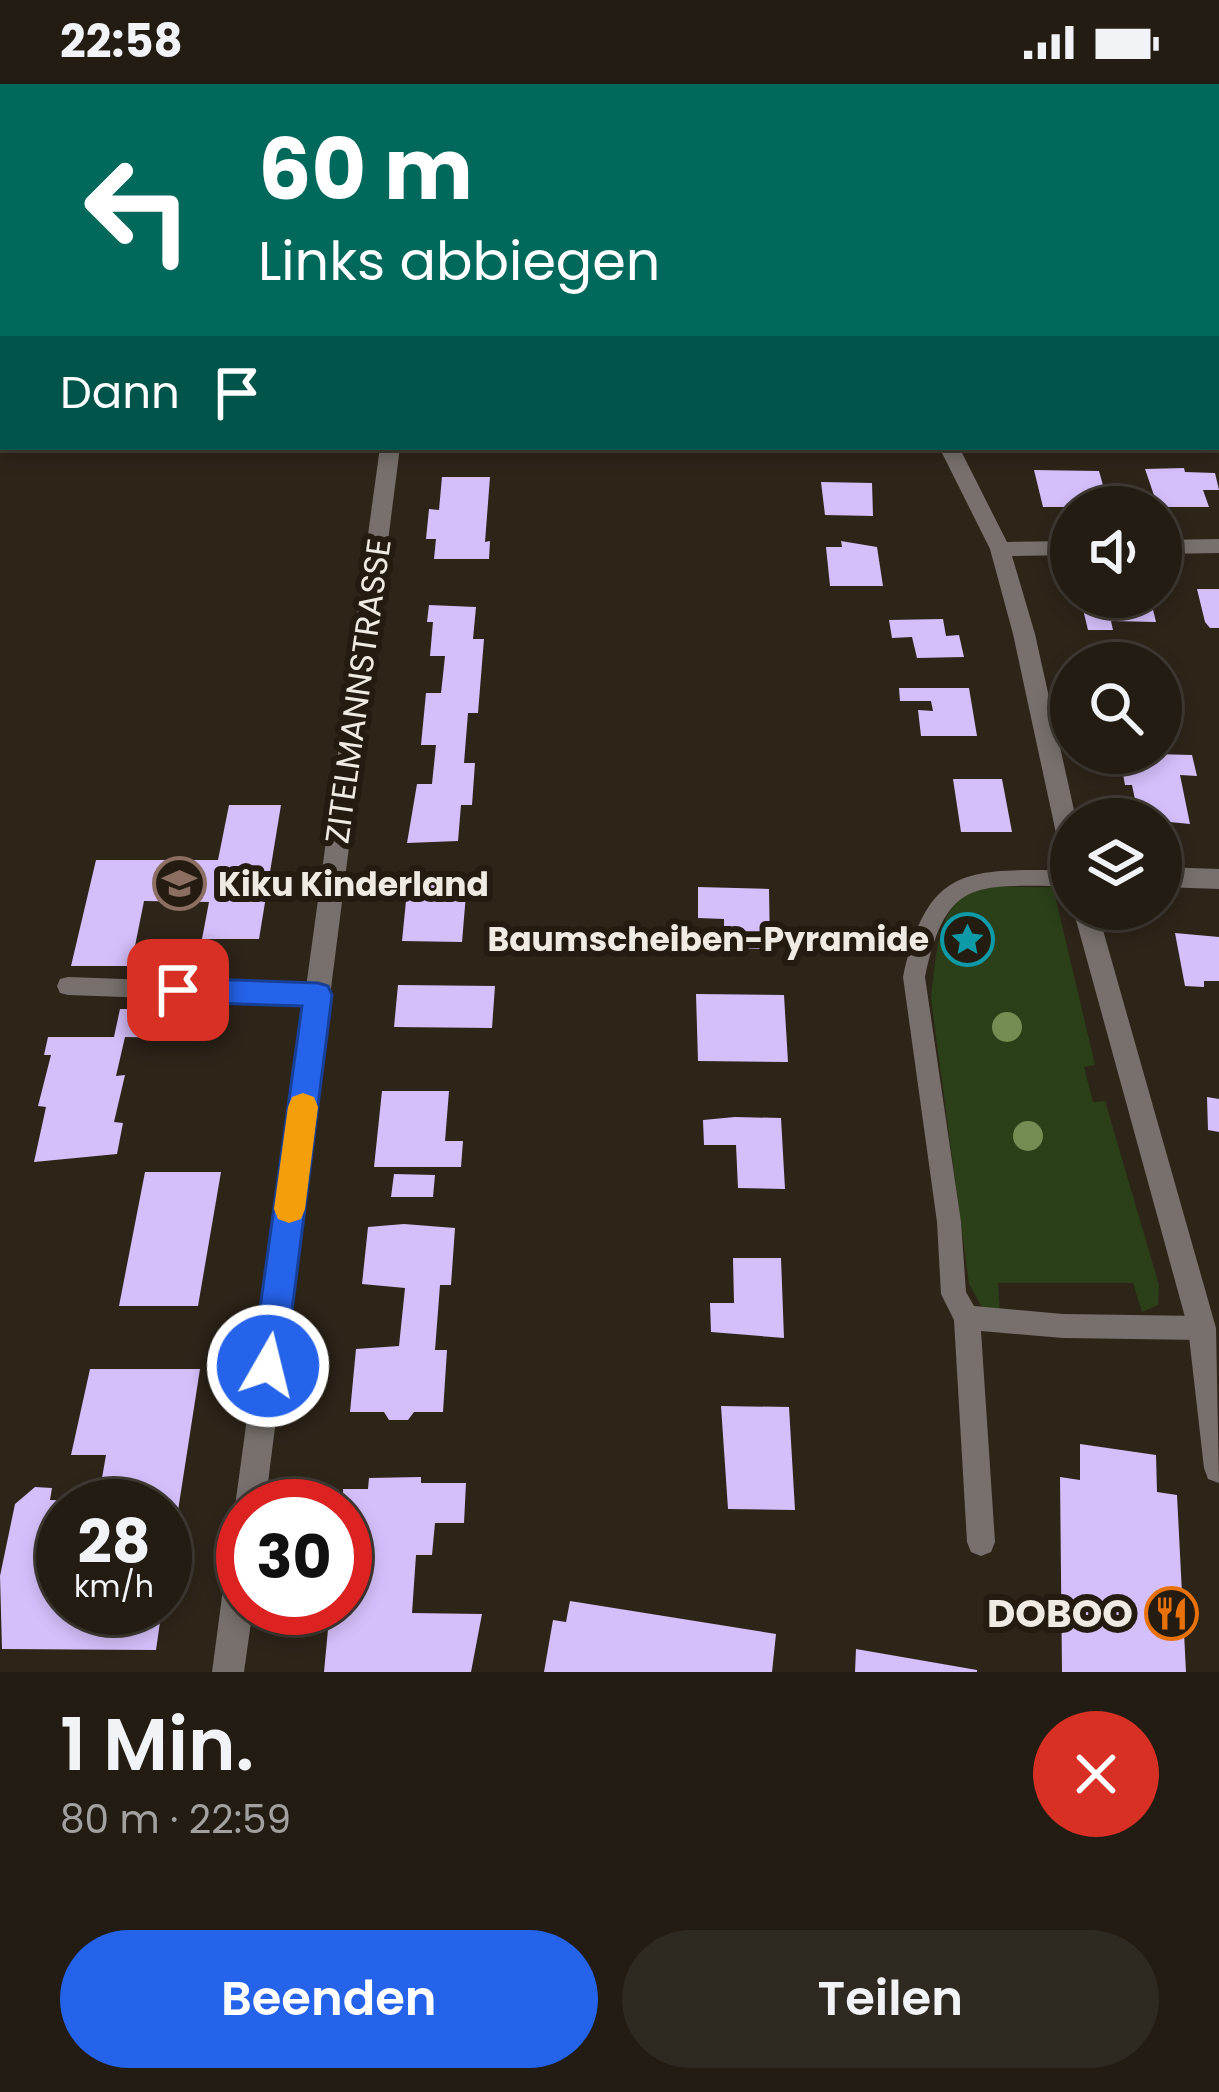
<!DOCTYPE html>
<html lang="de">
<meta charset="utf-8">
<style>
body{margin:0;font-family:Poppins,sans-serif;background:#2e2921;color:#f1f3f6;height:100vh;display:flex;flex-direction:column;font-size:45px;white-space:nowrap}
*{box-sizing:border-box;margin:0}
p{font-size:39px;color:#a2a1a0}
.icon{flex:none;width:66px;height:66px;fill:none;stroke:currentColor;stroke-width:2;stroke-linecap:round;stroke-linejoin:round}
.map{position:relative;height:1588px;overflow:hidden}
.details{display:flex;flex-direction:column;background:#221c13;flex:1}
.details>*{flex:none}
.banner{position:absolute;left:0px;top:0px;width:1221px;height:366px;box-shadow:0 6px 18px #0003,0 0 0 3px #3f3a33;background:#00695c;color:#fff;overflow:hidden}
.fabs{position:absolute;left:1050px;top:402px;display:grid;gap:24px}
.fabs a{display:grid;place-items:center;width:132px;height:132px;border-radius:50%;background:#221c13;box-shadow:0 6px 18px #0003,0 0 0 3px #3f3a33;font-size:60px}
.speed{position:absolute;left:36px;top:1395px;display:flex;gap:24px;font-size:60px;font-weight:700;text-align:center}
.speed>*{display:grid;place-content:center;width:156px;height:156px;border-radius:50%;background:#221c13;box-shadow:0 6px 18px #0003,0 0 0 3px #3f3a33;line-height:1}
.speed small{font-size:30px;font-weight:400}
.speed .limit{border:18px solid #d22;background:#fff;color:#111}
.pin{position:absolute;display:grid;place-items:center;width:102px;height:102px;color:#fff;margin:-51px;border-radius:24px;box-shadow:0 6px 18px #0006}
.me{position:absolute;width:132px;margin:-66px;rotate:8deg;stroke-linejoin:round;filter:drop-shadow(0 0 9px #0008)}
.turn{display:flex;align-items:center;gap:42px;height:252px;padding:0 60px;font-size:54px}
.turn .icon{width:156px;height:156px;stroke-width:2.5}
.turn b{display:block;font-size:84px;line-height:102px}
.then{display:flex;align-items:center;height:114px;padding:0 60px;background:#0003;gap:24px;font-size:45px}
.round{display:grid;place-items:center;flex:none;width:126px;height:126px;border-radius:63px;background:#2e2921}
.overview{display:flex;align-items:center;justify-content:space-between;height:204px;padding:0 60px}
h1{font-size:72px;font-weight:600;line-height:90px}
.button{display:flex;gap:24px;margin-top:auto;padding:24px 60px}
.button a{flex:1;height:138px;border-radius:72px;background:#2563eb;color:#fff;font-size:48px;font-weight:600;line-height:138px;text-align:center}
.button a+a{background:#2e2921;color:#f1f3f6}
.status{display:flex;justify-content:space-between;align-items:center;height:84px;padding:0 60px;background:#221c13;direction:ltr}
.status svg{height:33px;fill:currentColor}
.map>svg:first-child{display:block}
</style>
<div class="status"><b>22:58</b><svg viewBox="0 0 49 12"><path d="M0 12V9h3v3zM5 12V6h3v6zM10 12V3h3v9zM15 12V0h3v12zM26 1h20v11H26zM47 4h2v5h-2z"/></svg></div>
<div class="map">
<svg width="1219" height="1588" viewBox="0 0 1219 1588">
<rect width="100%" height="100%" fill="#2e2519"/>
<path fill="#2b3f19" d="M1053,803L1095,981L1084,983L1093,1018L1105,1017L1159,1201L1158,1221L1142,1228L1133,1199H998L1000,1229L982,1223L969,1200L931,915C935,883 937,815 976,806C999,800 1029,804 1053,803Z"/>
<path fill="#d4bffa" d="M1184,384L1185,388L1215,389L1219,406H1203L1209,423H1158L1145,385Z
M1034,386L1099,387L1109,423H1043Z
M442,393H490L485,458L490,457L489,475H434L436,455H426L429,425L439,426Z
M821,398L872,399L873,432L825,431Z
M841,457L877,463L883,502H830L826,463H842Z
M1197,505H1219V544H1210L1205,538Z
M1080,513H1150L1156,538L1111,537L1113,546H1088Z
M429,521L476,523L473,555H484L478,629H468L464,679H475L472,721H461L458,757L407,759L417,700H432L436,661H421L426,609H441L443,591L445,572H430L433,538H427Z
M943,535L946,552L959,551L964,573L917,574L912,553L892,554L889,536Z
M899,604H969L977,652H921L918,626L933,627L931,617H900Z
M1119,669L1192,671L1197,692L1180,691L1190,740L1139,735L1132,701H1125Z
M953,695H1002L1012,748H961Z
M229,721H281L259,855H202L209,818L144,817L131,882H71L96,776H218Z
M408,797L467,798L462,858L402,857Z
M698,803L769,805L770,865L724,864V835L698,834Z
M1175,849L1219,853V897H1204V903L1185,902Z
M398,901L495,902L492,944L394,943Z
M696,910L784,911L788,978L698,977Z
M120,925H176L170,954L125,953L116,992L125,991L114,1038L123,1039L117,1070L34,1078L46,1023L38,1022L51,971H44L48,953H114Z
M382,1007H449L445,1057H463L461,1083H374Z
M1207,1013L1219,1015V1048L1208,1046Z
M735,1033L781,1034L785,1105L738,1104L736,1061H704L703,1036Z
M145,1088H221L198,1222H119Z
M394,1090L435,1091L433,1113H391Z
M404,1140L455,1144L451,1201H440L435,1266H447L443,1328H414L408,1336H389L384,1328H350L356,1265L399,1262L405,1204L362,1200L368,1143Z
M733,1174H781L784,1254L711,1248L710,1219H734Z
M90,1285H200L168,1491L165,1422H63V1524H162L156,1566L2,1565L0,1492L15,1420L35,1403L52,1404L50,1416L98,1417L106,1371H71Z
M721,1322L789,1323L795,1426L728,1425Z
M1080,1360L1156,1371L1157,1408L1177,1411L1186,1588H1062L1060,1393L1080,1396Z
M421,1393V1399H466L464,1439H435L432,1471H416L412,1529L482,1530L471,1588H324L330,1524H345L343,1405H368L369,1394Z
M570,1517L776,1550L772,1588H544L553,1536L566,1538Z
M856,1565L977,1586V1588H855Z"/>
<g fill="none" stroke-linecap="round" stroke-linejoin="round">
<path fill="#77706c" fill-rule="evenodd" d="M532,0H546V3H532Z
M590,0H604V3H590Z
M1071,786V802C979,803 947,789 925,893L961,1138L966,1208L974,1222L1063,1230L1202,1232L1211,1235L1215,1244L1211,1253L1202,1256L1063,1254L981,1247L995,1458L991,1468L981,1472L971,1468L967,1458L954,1236L941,1210L937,1138L903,893C928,779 968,786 1071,786Z
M68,893L318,902L326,904L329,911L326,918L318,920L68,911L60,909L57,902L60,895Z"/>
<path fill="#77706c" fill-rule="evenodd" d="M1218,209H1219V219H1218Z
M0,275H3V287H0Z
M380,363H400L265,1422H243V1435L235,1422Z
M939,363H959L1007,458L1071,457V471L1012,472L1035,550L1076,735H1071V772L1063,770L1059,763L1013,550L990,465Z
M1219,455V469L1161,470V456Z
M1161,783L1219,785V805L1161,803Z
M1073,825H1097L1216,1244L1219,1399L1208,1395L1204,1384L1188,1244Z
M243,1459V1524H253L244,1588H212L227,1475L232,1464Z"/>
</g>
<g fill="#758d53">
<circle cx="1007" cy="943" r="15"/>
<circle cx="1028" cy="1052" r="15"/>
</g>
<path fill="#2563eb" stroke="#184099" stroke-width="3" d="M178,894L318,899L328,902L332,911L285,1282L280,1294L268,1299L257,1294L252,1282L302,922L178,918L168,915L164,906L168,898Z"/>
<path fill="#f59e0b" d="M303,1009L314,1013L318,1023L305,1125L301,1135L289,1139L278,1135L274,1125L288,1023L292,1013Z"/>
<defs>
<symbol id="school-ring" viewBox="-11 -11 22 22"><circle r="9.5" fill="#241c10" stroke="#8d6e63" stroke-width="1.5"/><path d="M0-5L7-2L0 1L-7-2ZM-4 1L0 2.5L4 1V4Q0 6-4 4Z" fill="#8d6e63"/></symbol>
<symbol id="sight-ring" viewBox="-11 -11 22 22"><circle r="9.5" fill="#241c10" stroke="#0f9aa8" stroke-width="1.5"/><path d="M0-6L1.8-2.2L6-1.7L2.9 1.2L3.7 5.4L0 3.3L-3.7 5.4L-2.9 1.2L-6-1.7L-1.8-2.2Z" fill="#0f9aa8"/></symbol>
<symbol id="restaurant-ring" viewBox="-11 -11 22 22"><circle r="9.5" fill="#241c10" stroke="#e8710a" stroke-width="1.5"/><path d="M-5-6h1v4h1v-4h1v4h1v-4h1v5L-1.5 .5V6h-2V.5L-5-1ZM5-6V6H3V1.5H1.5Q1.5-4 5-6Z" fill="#e8710a"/></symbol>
</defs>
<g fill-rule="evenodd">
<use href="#school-ring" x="150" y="770" width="59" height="59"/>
<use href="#sight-ring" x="938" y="826" width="59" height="59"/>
<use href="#restaurant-ring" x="1142" y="1500" width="59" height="59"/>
</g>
<g text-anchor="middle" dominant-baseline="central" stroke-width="12" stroke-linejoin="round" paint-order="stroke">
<g font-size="33" fill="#f0ebe2" stroke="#241c10">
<text transform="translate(358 607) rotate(-82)">ZITELMANNSTRASSE</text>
</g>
<g font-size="33" font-weight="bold" fill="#f0ebe2" stroke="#241c10" text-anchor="start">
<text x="218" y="800">Kiku Kinderland</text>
<text x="929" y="855" text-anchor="end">Baumscheiben-Pyramide</text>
</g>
<g font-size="39" font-weight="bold" fill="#f0ebe2" stroke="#241c10" text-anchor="end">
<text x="1133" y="1529">DOBOO</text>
</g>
</g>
</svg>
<div class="fabs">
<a><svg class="icon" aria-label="sound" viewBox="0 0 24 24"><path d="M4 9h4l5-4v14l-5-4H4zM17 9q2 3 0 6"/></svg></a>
<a><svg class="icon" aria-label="search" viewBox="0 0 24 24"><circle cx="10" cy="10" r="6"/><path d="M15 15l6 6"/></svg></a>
<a><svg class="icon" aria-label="layers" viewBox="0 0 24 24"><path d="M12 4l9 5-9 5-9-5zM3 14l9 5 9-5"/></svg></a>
</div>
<div class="speed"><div>28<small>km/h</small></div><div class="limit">30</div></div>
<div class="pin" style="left:178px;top:906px;background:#d93025"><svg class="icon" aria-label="arrive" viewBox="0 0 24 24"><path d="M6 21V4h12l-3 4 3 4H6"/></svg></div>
<svg class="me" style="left:268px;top:1282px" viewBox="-20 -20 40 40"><circle r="17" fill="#2563eb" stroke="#fff" stroke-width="3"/><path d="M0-11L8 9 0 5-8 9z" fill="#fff"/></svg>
<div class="banner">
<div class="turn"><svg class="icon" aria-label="left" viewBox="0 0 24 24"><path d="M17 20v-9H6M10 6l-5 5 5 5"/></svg><div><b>60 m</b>Links abbiegen</div></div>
<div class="then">Dann<svg class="icon" aria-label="arrive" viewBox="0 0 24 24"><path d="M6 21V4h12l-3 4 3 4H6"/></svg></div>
</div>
</div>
<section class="details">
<div class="overview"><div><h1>1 Min.</h1><p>80 m · 22:59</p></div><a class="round" style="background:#d93025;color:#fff"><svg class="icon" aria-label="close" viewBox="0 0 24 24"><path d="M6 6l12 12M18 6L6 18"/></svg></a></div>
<div class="button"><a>Beenden</a><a>Teilen</a></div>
</section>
